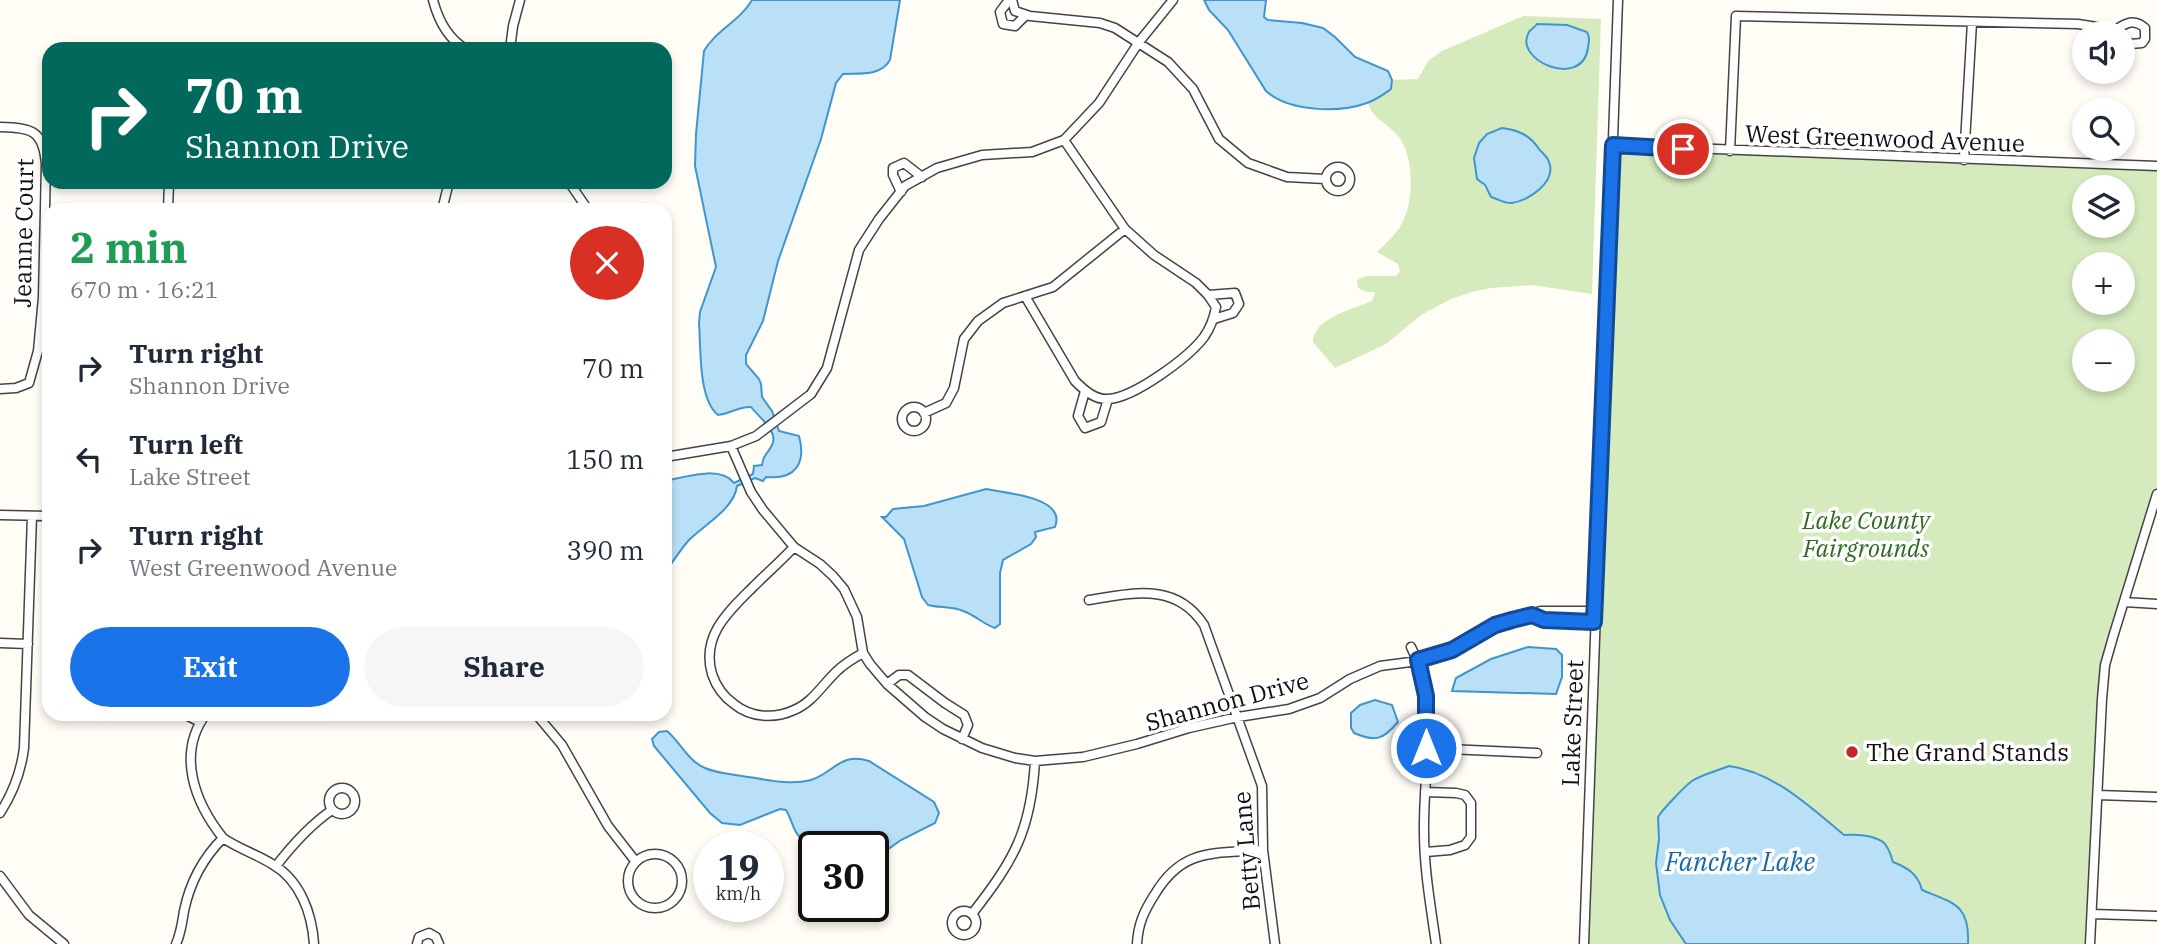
<!DOCTYPE html>
<meta charset="utf-8">
<style>
body{margin:0;font-family:"IBM Plex Serif",serif;background:#f6f6f7;color:#1f2937;height:100vh;display:flex;flex-direction:column;font-size:26px;white-space:nowrap}
*{box-sizing:border-box;margin:0}
p{font-size:23px;color:#747a83}
.icon{flex:none;width:38px;height:38px;fill:none;stroke:currentColor;stroke-width:2;stroke-linecap:round;stroke-linejoin:round}
.map{position:relative;flex:1;overflow:hidden}
.drawer{position:absolute;left:42px;top:203px;width:630px;height:518px;display:flex;flex-direction:column;background:#fff;border-radius:21px;box-shadow:0 4px 10px #0003}
.drawer>*{flex:none}
.hud{position:absolute;left:42px;top:42px;width:630px;height:147px;border-radius:21px;box-shadow:0 4px 10px #0003;background:#00695c;color:#fff;overflow:hidden}
.fabs{position:absolute;left:2072px;top:21px;display:grid;gap:14px}
.fabs a{display:grid;place-items:center;width:63px;height:63px;border-radius:50%;background:#fff;box-shadow:0 4px 10px #0003;font-size:35px}
.speed{position:absolute;left:693px;top:831px;display:flex;gap:14px;font-size:35px;font-weight:700;text-align:center}
.speed>*{display:grid;place-content:center;width:91px;height:91px;border-radius:50%;background:#fff;box-shadow:0 4px 10px #0003;line-height:1}
.speed small{font-size:18px;font-weight:400}
.speed .limit{border:4px solid #111;border-radius:10px;background:#fff;color:#111}
.pin{position:absolute;display:grid;place-items:center;width:60px;height:60px;color:#fff;margin:-30px;border:4px solid #fff;border-radius:50%;box-shadow:0 2px 7px #0007}
.me{position:absolute;width:77px;margin:-38px;rotate:0deg;stroke-linejoin:round;filter:drop-shadow(0 0 5px #0008)}
.turn{display:flex;align-items:center;gap:24px;height:147px;padding:0 28px;font-size:32px}
.turn .icon{width:91px;height:91px;stroke-width:2.5}
.turn b{display:block;font-size:49px;line-height:60px}
.round{display:grid;place-items:center;flex:none;width:74px;height:74px;border-radius:37px;background:#f6f6f7}
.overview{display:flex;align-items:center;justify-content:space-between;height:119px;padding:0 28px}
h1{font-size:42px;font-weight:700;line-height:52px;color:#1e9e55}
.cta{display:flex;gap:14px;margin-top:auto;padding:14px 28px}
.cta a{flex:1;height:80px;border-radius:42px;background:#1a73e8;color:#fff;font-size:28px;font-weight:700;line-height:80px;text-align:center}
.cta a+a{background:#f6f6f7;color:#1f2937}
ul{padding:0;list-style:none}
li{display:flex;align-items:center;gap:21px;height:91px;padding:0 28px}
li div{flex:1}
li b{display:block;font-size:26px}
li em{font-style:normal}
.map>svg:first-child{display:block}
</style>
<div class="map">
<svg width="2157" height="944" viewBox="0 0 2157 944">
<rect width="100%" height="100%" fill="#fffdf5"/>
<path fill="#d5ebbd" fill-rule="evenodd" d="M1523,16L1601,19L1592,294L1532,285L1491,288L1472,292L1451,299L1421,315L1386,344L1335,368L1313,342C1313,318 1354,309 1372,301L1375,292H1366L1358,288L1357,280L1366,276H1396L1400,271L1398,264L1377,252C1387,242 1399,232 1404,219C1414,196 1414,154 1397,135C1388,124 1371,117 1368,103L1391,89L1392,80L1418,79L1428,61L1442,51ZM1487,134L1534,141L1549,162L1524,200L1509,204L1491,197C1475,175 1465,158 1487,134Z
M1612,146L2157,166V494L2107,663L2090,944H1584ZM2084,187H2123V226H2084ZM2084,264H2123V303H2084ZM2084,341H2123V380H2084Z"/>
<path fill="#b9e0f7" stroke="#3f96cf" stroke-width="2" d="M752,0H900L890,60C880,77 859,73 843,74L836,83L821,139L778,261L763,321L746,355V364L759,379L761,384L762,397L772,411L779,431L799,436C806,462 797,480 766,477L763,481L755,478L737,486C734,509 705,524 689,540C680,550 673,562 665,572V481C685,477 720,465 734,483L753,474L754,466L762,465C763,454 768,454 772,445C779,432 759,417 751,407C739,406 730,414 718,415C698,399 701,348 699,323L700,312L716,267L695,166L696,134L704,51C716,30 740,21 752,0Z
M1204,0H1266L1264,17L1268,20L1302,23L1323,28L1335,37L1355,57L1388,71L1392,80L1391,89C1384,94 1376,100 1367,103C1339,113 1289,112 1266,91L1228,30L1209,10Z
M1537,24L1567,25L1587,32C1590,38 1589,41 1588,48C1582,90 1512,60 1529,32C1531,29 1535,27 1537,24Z
M1502,128C1518,130 1530,135 1539,149C1542,153 1548,157 1549,162C1557,182 1528,201 1512,203C1505,204 1498,199 1491,197L1485,185L1477,179L1474,158L1479,143L1487,134Z
M986,489C1005,493 1067,497 1055,527L1035,532L1036,537L1031,544L1003,560L1000,573V624L995,628C983,624 975,615 963,611C953,606 939,608 928,605L922,597L904,539L882,517H886L893,509L924,506Z
M1528,647L1556,649L1562,655V677L1556,694L1452,691L1456,678L1491,659Z
M1375,700L1392,705L1398,722C1383,740 1375,742 1354,733L1351,728V713L1360,705Z
M667,731C681,743 688,761 705,768C716,773 730,774 742,776C764,779 789,786 811,780C835,772 840,752 869,761L934,802L939,813L935,823L901,840L873,860V847C850,847 815,854 798,835C793,829 791,818 786,810L780,809L740,825L722,823L710,813L654,746L652,739L659,732Z
M1729,766C1774,772 1810,807 1844,835C1855,834 1873,835 1883,842C1889,847 1891,856 1893,862C1908,868 1918,874 1922,890C1953,903 1970,904 1968,944H1686L1670,920L1660,895L1656,863L1659,839L1658,817C1662,810 1685,786 1692,781C1703,774 1717,771 1729,766Z"/>
<g fill="none" stroke-linecap="round" stroke-linejoin="round">
<defs>
<path id="street" d="M433,0C438,19 448,39 466,49
M1009,0L1000,12L1003,24L1015,26L1026,15
M1012,0L1015,11L1030,16L1100,23L1115,28L1168,62L1193,89L1219,139L1248,163L1287,177L1325,179
M2115,30C2126,23 2134,18 2145,28V39L2142,43L2131,44L2123,39
M510,49L513,26L520,0
M0,127C32,128 43,130 46,164L43,298L38,351L29,383L16,388L0,389
M1613,145L2157,166
M1730,151L1736,16L2078,24L2115,30L2118,33
M1964,160L1972,22
M1326 179a12 12 0 1 1 24 0a12 12 0 1 1-24 0Z
M569,182L588,210
M901,192L893,175V168L904,163L922,177
M168,210L169,182
M442,210L449,182
M1208,295L1235,293L1239,304L1233,313L1214,319
M1025,296L1075,381C1084,390 1095,400 1108,399C1134,398 1189,357 1204,337C1211,327 1214,318 1216,307L1208,295L1196,283L1154,255L1125,229L1064,140
M1085,391L1078,416L1085,428L1101,422L1108,399
M902 419a12 12 0 1 1 24 0a12 12 0 1 1-24 0Z
M924,413L946,403L954,388L964,339L978,321L1003,303L1053,287L1125,229
M731,446L751,492L763,510L794,547L820,564L833,576L844,589L857,617L863,653L870,664L887,684L925,717L943,729L982,748L1015,758L1035,761L1083,757L1137,744L1189,728L1238,717L1289,709L1320,698L1350,679L1380,666L1418,661L1452,650L1495,625L1512,620L1532,615L1540,611H1594
M665,457L731,446L756,436L811,394L827,368L859,250L879,219L905,186L937,168L982,155L1032,152L1064,140L1099,103L1139,42L1173,0
M0,515L49,516
M794,547C781,561 766,574 752,588C728,612 701,636 712,674C716,686 724,697 734,704C751,718 775,719 794,710C812,703 823,684 837,671C845,663 854,658 863,653
M1089,600C1133,593 1176,582 1204,625L1262,786L1263,850L1275,944
M2124,602L2157,604
M1532,615L1544,620L1594,622
M0,643L28,644
M1411,647C1439,703 1423,772 1424,832C1424,869 1431,908 1436,944
M887,684L899,675H908L945,703L964,715L968,725L962,739
M184,714L200,722
M536,714L562,745L608,826L636,862
M1426,748L1537,753
M329 801a13 13 0 1 1 26 0a13 13 0 1 1-26 0Z
M1425,792L1456,793L1465,795L1471,803V837L1465,845L1450,850L1426,852
M2098,795L2157,797
M0,813C13,793 21,772 24,748L32,516
M223,838C239,849 256,854 272,864C300,880 312,913 314,944
M628 881a27 27 0 1 1 54 0a27 27 0 1 1-54 0Z
M276,866C293,844 310,825 332,810
M0,876L29,915L64,944
M952 923a12 12 0 1 1 24 0a12 12 0 1 1-24 0Z
M972,914C1014,860 1031,831 1035,761
M2092,914L2157,916
M176,944C181,933 182,923 184,911C190,882 202,859 223,838C195,803 176,754 206,714
M417,944L419,937L429,933L436,937L439,944
M1137,944C1138,924 1144,911 1155,894C1183,847 1215,854 1263,850
M1584,944L1618,0
M2090,944L2102,699L2105,665L2113,637L2157,494"/>
</defs>
<use href="#street" stroke="#444" stroke-width="11"/>
<use href="#street" stroke="#fff" stroke-width="8"/>
</g>
<g fill="none" stroke-linecap="round" stroke-linejoin="round">
<defs>
<path id="route" d="M1426,748V696L1418,660L1452,650L1495,625L1512,620L1532,615L1544,620L1594,622L1613,145L1683,149"/>
</defs>
<use href="#route" stroke="#114b97" stroke-width="18"/>
<use href="#route" stroke="#1a73e8" stroke-width="12"/>
</g>
<circle fill="#c4262e" stroke="#fff" stroke-width="2.5" cx="1852" cy="752" r="7"/>
<g text-anchor="middle" dominant-baseline="central" stroke-width="7" stroke-linejoin="round" paint-order="stroke">
<g font-size="24" fill="#111" stroke="#fff">
<text transform="translate(1885 138) rotate(2)">West Greenwood Avenue</text>
<text transform="translate(23 233) rotate(-89)">Jeanne Court</text>
<text transform="translate(1227 701) rotate(-15)">Shannon Drive</text>
<text transform="translate(1572 723) rotate(-88)">Lake Street</text>
<text transform="translate(1246 851) rotate(-95)">Betty Lane</text>
</g>
<g font-size="24" font-style="italic" fill="#2f6b1f" stroke="#fff">
<text x="1866" y="520">Lake County<tspan x="1866" dy="28">Fairgrounds</tspan></text>
</g>
<g font-size="24" fill="#111" stroke="#fff" text-anchor="start">
<text x="1866" y="752">The Grand Stands</text>
</g>
<g font-size="26" font-style="italic" fill="#1768a6" stroke="#fff">
<text x="1740" y="861">Fancher Lake</text>
</g>
</g>
</svg>
<div class="fabs">
<a><svg class="icon" aria-label="sound" viewBox="0 0 24 24"><path d="M4 9h4l5-4v14l-5-4H4zM17 9q2 3 0 6"/></svg></a>
<a><svg class="icon" aria-label="search" viewBox="0 0 24 24"><circle cx="10" cy="10" r="6"/><path d="M15 15l6 6"/></svg></a>
<a><svg class="icon" aria-label="layers" viewBox="0 0 24 24"><path d="M12 4l9 5-9 5-9-5zM3 14l9 5 9-5"/></svg></a>
<a>+</a>
<a>−</a>
</div>
<div class="speed"><div>19<small>km/h</small></div><div class="limit">30</div></div>
<div class="pin" style="left:1683px;top:149px;background:#d93025"><svg class="icon" aria-label="arrive" viewBox="0 0 24 24"><path d="M6 21V4h12l-3 4 3 4H6"/></svg></div>
<svg class="me" style="left:1426px;top:748px" viewBox="-20 -20 40 40"><circle r="17" fill="#1a73e8" stroke="#fff" stroke-width="3"/><path d="M0-11L8 9 0 5-8 9z" fill="#fff"/></svg>
<div class="hud">
<div class="turn"><svg class="icon" aria-label="right" viewBox="0 0 24 24"><path d="M7 20v-9h11M14 6l5 5-5 5"/></svg><div><b>70 m</b>Shannon Drive</div></div>
</div>
<section class="drawer">
<div class="overview"><div><h1>2 min</h1><p>670 m · 16:21</p></div><a class="round" style="background:#d93025;color:#fff"><svg class="icon" aria-label="close" viewBox="0 0 24 24"><path d="M6 6l12 12M18 6L6 18"/></svg></a></div>
<ul>
<li><svg class="icon" aria-label="right" viewBox="0 0 24 24"><path d="M7 20v-9h11M14 6l5 5-5 5"/></svg><div><b>Turn right</b><p>Shannon Drive</p></div><em>70 m</em></li>
<li><svg class="icon" aria-label="left" viewBox="0 0 24 24"><path d="M17 20v-9H6M10 6l-5 5 5 5"/></svg><div><b>Turn left</b><p>Lake Street</p></div><em>150 m</em></li>
<li><svg class="icon" aria-label="right" viewBox="0 0 24 24"><path d="M7 20v-9h11M14 6l5 5-5 5"/></svg><div><b>Turn right</b><p>West Greenwood Avenue</p></div><em>390 m</em></li>
</ul>
<div class="cta"><a>Exit</a><a>Share</a></div>
</section>
</div>
